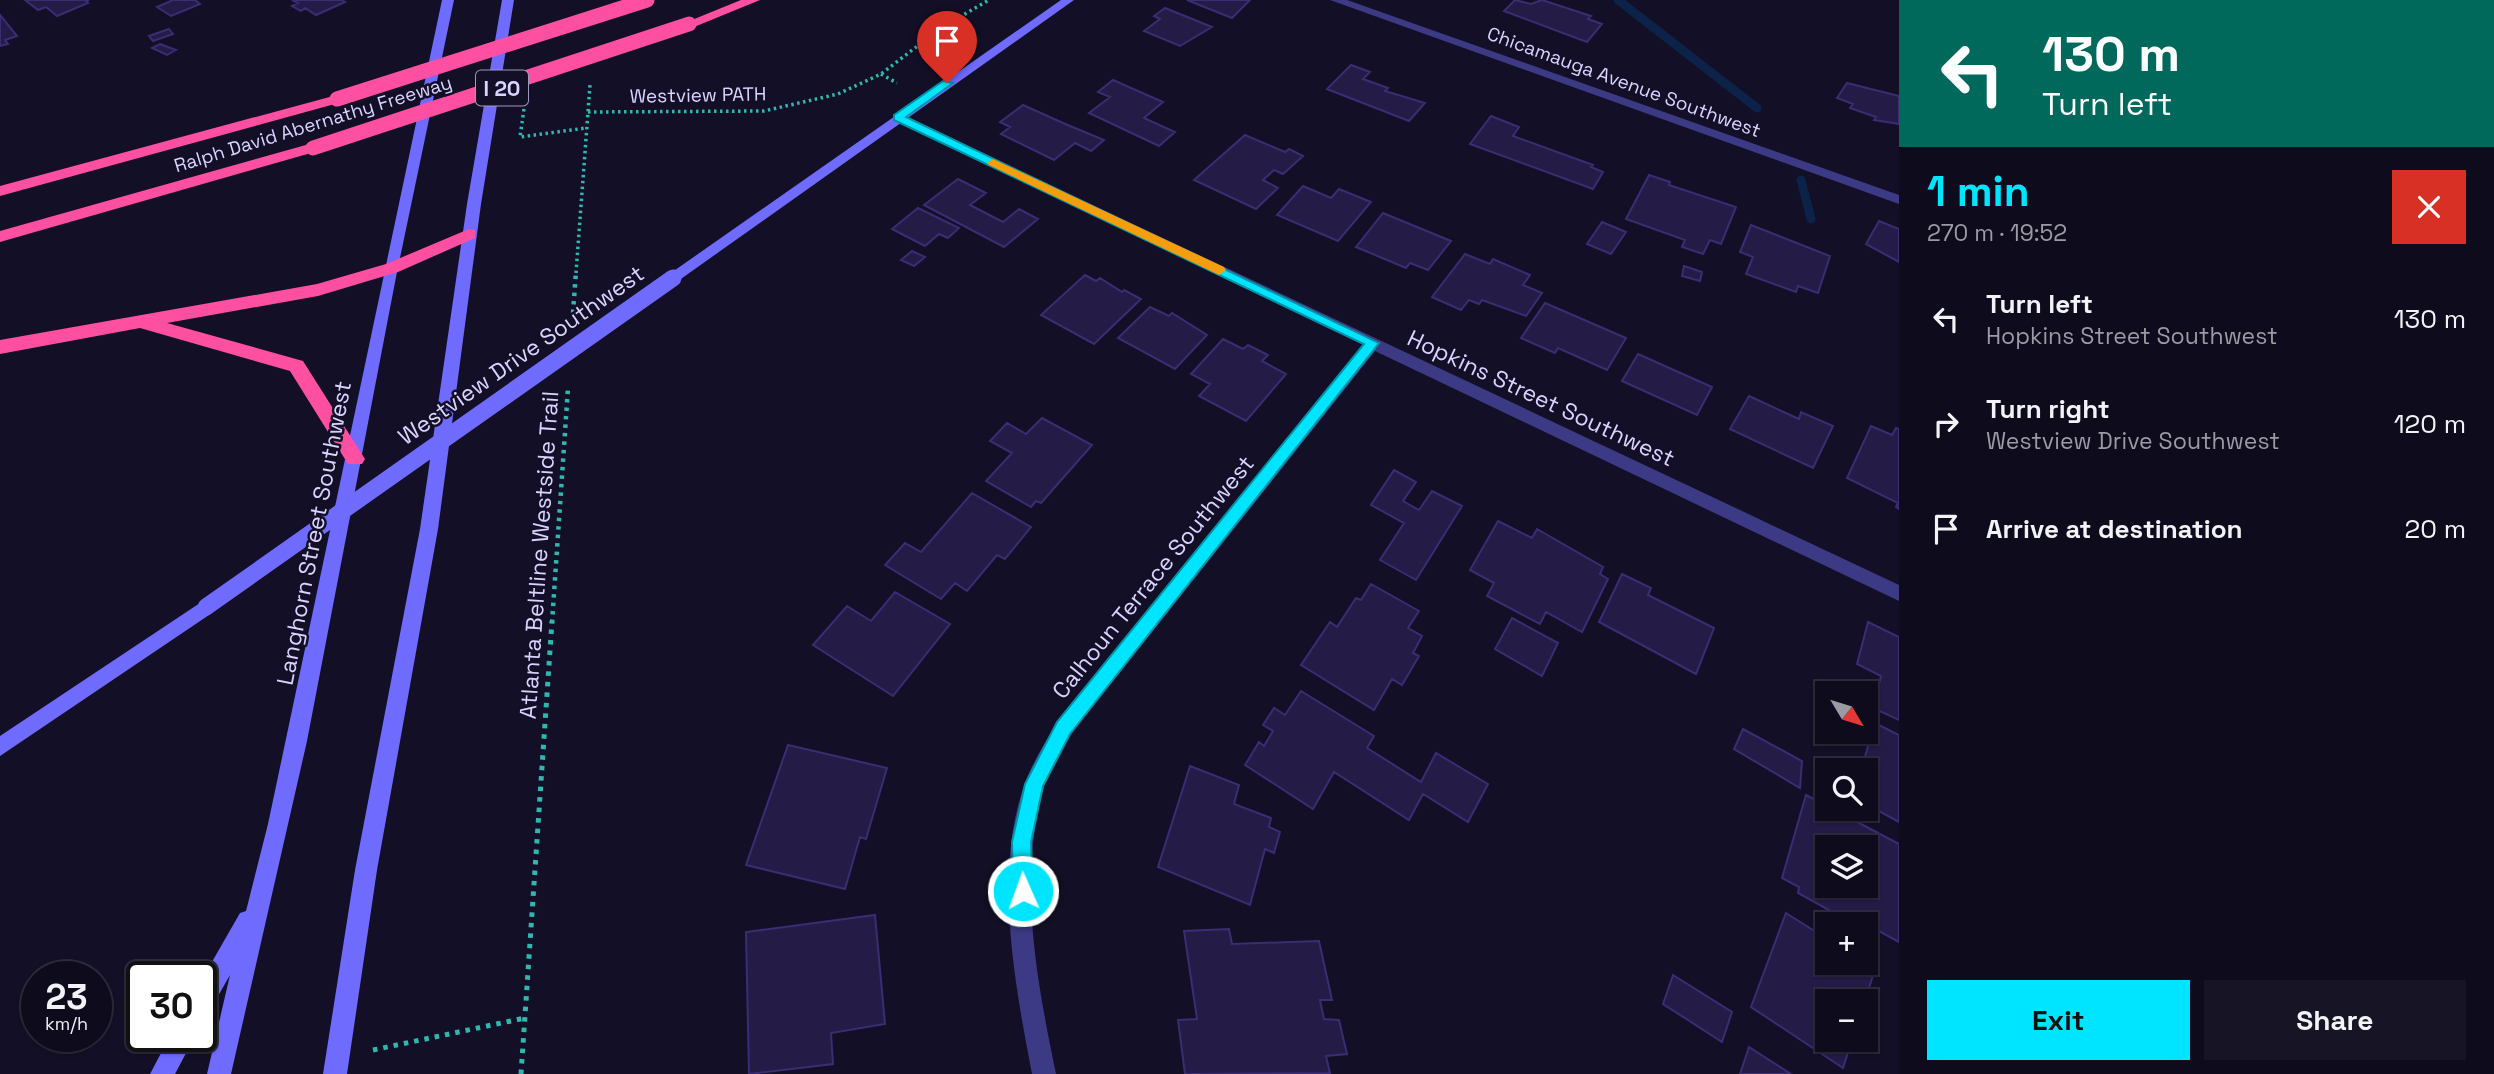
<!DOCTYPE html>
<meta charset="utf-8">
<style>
body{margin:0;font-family:"Space Grotesk",sans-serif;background:#171425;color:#f1f3f6;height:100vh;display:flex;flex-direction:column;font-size:26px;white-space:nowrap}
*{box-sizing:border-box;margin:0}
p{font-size:23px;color:#9b9ba3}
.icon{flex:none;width:38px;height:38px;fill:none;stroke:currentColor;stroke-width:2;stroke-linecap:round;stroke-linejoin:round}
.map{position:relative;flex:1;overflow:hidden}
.drawer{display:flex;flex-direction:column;background:#0e0b1c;width:595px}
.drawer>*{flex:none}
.hud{background:#00695c;color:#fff;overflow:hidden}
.needle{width:46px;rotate:128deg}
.buttons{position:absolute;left:1815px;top:681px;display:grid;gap:14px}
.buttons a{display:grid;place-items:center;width:63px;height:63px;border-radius:0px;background:#0e0b1c;box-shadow:0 2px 5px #0004,0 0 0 2px #2e2b3b;font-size:35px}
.speed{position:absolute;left:21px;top:961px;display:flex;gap:14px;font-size:35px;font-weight:700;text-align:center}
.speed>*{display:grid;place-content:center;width:91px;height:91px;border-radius:50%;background:#0e0b1c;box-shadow:0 2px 5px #0004,0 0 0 2px #2e2b3b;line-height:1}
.speed small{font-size:18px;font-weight:400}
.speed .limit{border:4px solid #111;border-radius:10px;background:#fff;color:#111}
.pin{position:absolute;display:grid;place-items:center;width:60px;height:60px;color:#fff;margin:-72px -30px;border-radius:50% 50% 50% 0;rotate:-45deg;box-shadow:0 0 7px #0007}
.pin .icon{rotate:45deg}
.me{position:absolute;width:77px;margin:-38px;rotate:358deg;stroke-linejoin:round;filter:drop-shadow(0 0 5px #0008)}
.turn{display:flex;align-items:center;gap:24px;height:147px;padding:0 28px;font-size:32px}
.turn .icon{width:91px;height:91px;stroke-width:2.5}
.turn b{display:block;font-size:49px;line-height:60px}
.round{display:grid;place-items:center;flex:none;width:74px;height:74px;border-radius:0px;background:#171425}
.summary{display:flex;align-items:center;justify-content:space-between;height:119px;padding:0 28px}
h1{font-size:42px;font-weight:700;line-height:52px;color:#00e5ff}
.primary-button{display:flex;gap:14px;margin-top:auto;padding:14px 28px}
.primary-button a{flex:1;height:80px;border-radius:0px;background:#00e5ff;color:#111;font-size:28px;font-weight:700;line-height:80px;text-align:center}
.primary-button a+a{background:#171425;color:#f1f3f6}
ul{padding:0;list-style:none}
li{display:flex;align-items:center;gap:21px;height:105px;padding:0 28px}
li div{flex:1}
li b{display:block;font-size:26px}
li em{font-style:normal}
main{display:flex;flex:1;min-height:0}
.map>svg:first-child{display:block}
</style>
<main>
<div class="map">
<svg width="1899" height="1074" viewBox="0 0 1899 1074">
<rect width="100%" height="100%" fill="#130f26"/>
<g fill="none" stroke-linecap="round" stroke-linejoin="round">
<path stroke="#0c2248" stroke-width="9" d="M1618,0L1757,108
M1801,180L1811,219"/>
</g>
<path fill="#241b47" stroke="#3b2d73" stroke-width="2" fill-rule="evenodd" d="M25,0H89L86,1L88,3L57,16L46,7L38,10Z
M173,0H195L200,4L171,16L157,7Z
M292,0H342L345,2L316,15L305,8L301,11L292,6L298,3Z
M1187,0H1250L1232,18Z
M1515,0L1531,4L1542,0L1591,16L1588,19L1602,24L1587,42L1504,11Z
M1165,8L1212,27L1180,46L1144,31L1160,19L1154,16Z
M0,15L17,36L5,40L8,44L0,46Z
M169,29L173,34L153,41L149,36Z
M160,44L176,50L167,55L152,48Z
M1351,65L1370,72L1363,79L1388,88L1385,91L1425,103L1409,121L1327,89Z
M1113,80L1163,102L1144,118L1175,132L1159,146L1089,113L1110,97L1098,92Z
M1847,83L1899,96V124L1874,120L1876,117L1850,108L1853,104L1837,98Z
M1023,105L1063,123L1104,140L1091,151L1075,143L1054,160L1001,134L1010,127L1000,122Z
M1491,116L1519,127L1513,136L1593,165L1591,167L1603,172L1593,189L1470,144Z
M1245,135L1285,152L1289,149L1303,156L1283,174L1274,170L1263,180L1278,188L1256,209L1194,180Z
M1649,175L1670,182L1669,185L1736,207L1721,244L1710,240L1703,254L1682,247L1685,240L1626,219Z
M958,179L986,193L970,205L1003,222L1019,209L1038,219L1004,247L924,205Z
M1303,186L1331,198L1339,189L1371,202L1338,241L1277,215Z
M918,208L959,228L948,238L939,234L925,246L892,229Z
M1383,213L1451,241L1428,270L1410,263L1406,268L1356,247Z
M1879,221L1899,229V262L1866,244Z
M1602,222L1626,232L1611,254L1587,244Z
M1751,225L1830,256L1818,293L1798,286L1796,292L1746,274L1753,257L1740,252Z
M912,251L925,257L914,266L901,260Z
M1465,254L1490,264L1493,259L1530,275L1523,285L1542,293L1526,316L1482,300L1479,304L1469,300L1461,310L1432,297Z
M1684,266L1702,272L1700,281L1682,276Z
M1085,275L1096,281L1100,278L1122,292L1124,290L1141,299L1094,344L1041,315Z
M1545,303L1626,338L1607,370L1558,348L1555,353L1521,338Z
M1150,307L1169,316L1172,313L1207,335L1175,369L1118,338Z
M1223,339L1243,349L1248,345L1268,355L1262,361L1286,374L1246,421L1199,396L1210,384L1191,374Z
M1638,354L1712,387L1697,415L1622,381Z
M1749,396L1799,419L1801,412L1833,426L1813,468L1730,429Z
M1042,418L1092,445L1041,503L1036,501L1031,507L986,481L1012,453L990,441L1007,423L1026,434Z
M1871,426L1892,435L1896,428L1899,429V509L1896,507L1898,503L1847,478Z
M1394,470L1416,482L1403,501L1419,510L1432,491L1462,506L1416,580L1380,560L1404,523L1371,505Z
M972,493L1031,527L1005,559L997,555L967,591L955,583L941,599L885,565L905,543L921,552Z
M1498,521L1532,538L1537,529L1603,567L1600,574L1608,579L1582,632L1546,612L1540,624L1487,596L1494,583L1470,570Z
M1622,574L1651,588L1648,595L1714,628L1696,674L1599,622Z
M1371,584L1419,611L1408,628L1422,636L1413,653L1419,656L1402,685L1392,679L1374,710L1301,665L1330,622L1337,627L1356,598L1361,600Z
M895,592L950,624L893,696L813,645L847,606L871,621Z
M1512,618L1558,643L1542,676L1495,649Z
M1868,622L1899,637V720L1873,708L1881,676L1857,664Z
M1301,691L1374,736L1367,748L1421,782L1436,753L1488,784L1468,822L1423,794L1409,820L1334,772L1313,809L1245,765L1259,742L1264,746L1273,731L1263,725L1274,708L1285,715Z
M1875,723L1899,735V822L1866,804V770H1861Z
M1743,729L1802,761L1800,788L1734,749Z
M788,745L887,768L866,839L860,837L845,889L746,865Z
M1190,766L1239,785L1234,804L1271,818L1269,827L1280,832L1274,853L1265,849L1250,905L1158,867Z
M1806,795L1899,844V942L1846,913L1845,919L1798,893L1799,887L1782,878ZM1827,847H1866V886H1827Z
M1786,913L1827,939V962H1865L1875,969L1865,1001H1827V1040H1852L1843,1068L1751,1007Z
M875,915L885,1024L831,1033L833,1064L749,1074L746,932Z
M1229,929L1232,944L1319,941L1332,1000H1320L1324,1019L1339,1020L1347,1054L1326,1056L1330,1073L1185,1074L1178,1020L1197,1019L1184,931Z
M1673,975L1732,1012L1722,1042L1663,1004Z
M1749,1047L1791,1074H1740Z"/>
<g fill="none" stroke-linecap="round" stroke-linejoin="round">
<path stroke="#2fb8b0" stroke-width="3.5" stroke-dasharray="2.5 3.5" stroke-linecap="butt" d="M881,74L897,83
M524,109L520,137L586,128
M588,112L764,111L838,94L881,74L941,28L989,0
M576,273L590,85"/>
<path stroke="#2fb8b0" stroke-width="4.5" stroke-dasharray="3.5 5" stroke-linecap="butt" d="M573,313L576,271
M552,623L568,388"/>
<path stroke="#2fb8b0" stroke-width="5" stroke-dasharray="4.5 6" stroke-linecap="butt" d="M373,1050L525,1018
M521,1074L552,621"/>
<path fill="#3d3a85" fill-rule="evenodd" d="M1330,0H1347L1899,195V204Z
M898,113L1899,585V601L1375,351L1071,734C1062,751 1050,768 1044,787C1017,879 1037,982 1056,1074H1032C1015,985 993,871 1025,783C1033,761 1046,742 1057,722L1363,345L894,120V114Z"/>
<path fill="#6f6bff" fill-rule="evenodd" d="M442,0H454L396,277L307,741L231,1074H207L230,975L209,1012L201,1015V981L240,913L246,911L268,824Z
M502,0H514L481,204L438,529L377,870L347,1074H323L355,870L420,529L467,204Z
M1061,0H1074L678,281H668V275Z
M206,599L212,601L215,607L212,613L0,756V736Z
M170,1036H195L175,1074H150Z"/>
<path fill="#ff4fa3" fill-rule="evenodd" d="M741,0H760L694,27L682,24Z
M337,95L342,96V102L0,196V186Z
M313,143L318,145V151L0,242V231Z
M469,229L475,230V238L398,272L318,296L167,323L303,361L365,459L362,464H348L290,371L140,328L0,354V340L317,284L386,264Z"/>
<path stroke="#6f6bff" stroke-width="17" d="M206,607L673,278"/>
<path stroke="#ff4fa3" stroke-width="15" d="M337,99L647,0
M313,148L689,24"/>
</g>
<path fill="#00e5ff" stroke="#0095a6" stroke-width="2" d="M943,81L953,83L906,117L1379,343L1070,734L1043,786L1031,842L1033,891L1030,898L1023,901L1016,898L1013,891L1012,842L1025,784L1057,722L1364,344L894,120V115Z"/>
<path fill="#f59e0b" d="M993,159L1224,267L1226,270L1219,275L1215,273L989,165L987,163Z"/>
<g text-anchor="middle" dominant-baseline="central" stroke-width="5" stroke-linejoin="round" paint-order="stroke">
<g font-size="19" fill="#d9d4ff" stroke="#130f26">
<text transform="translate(1624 82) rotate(20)">Chicamauga Avenue Southwest</text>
<text transform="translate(698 95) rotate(-1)">Westview PATH</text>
<text transform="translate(313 124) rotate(-17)">Ralph David Abernathy Freeway</text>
</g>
<rect fill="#130f26" stroke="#9e99be" stroke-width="2" x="476" y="70.5" width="52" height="35" rx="5"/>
<g font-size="21" font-weight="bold" fill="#d9d4ff">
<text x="502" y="88">I 20</text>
</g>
<g font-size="23" fill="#d9d4ff" stroke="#130f26">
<text transform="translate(521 355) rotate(-35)">Westview Drive Southwest</text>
<text transform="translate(1541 398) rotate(25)">Hopkins Street Southwest</text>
<text transform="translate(314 533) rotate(-79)">Langhorn Street Southwest</text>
<text transform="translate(539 555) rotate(-86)">Atlanta Beltline Westside Trail</text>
<text transform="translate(1153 577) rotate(-51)">Calhoun Terrace Southwest</text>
</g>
</g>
</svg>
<div class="buttons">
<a><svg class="needle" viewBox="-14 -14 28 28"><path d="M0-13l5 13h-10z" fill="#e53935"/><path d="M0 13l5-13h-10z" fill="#9b9ba3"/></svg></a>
<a><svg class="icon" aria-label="search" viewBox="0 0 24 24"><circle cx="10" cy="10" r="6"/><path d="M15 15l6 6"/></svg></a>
<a><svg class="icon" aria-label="layers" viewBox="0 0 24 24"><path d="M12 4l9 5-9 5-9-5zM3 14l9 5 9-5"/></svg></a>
<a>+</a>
<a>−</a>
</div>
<div class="speed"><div>23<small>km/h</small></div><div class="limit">30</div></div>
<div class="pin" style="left:947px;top:83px;background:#d93025"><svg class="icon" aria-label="arrive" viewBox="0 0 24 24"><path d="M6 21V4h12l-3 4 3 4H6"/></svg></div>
<svg class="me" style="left:1023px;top:891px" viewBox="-20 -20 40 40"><circle r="17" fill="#00e5ff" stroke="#fff" stroke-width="3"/><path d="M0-11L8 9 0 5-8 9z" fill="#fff"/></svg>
</div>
<section class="drawer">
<div class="hud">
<div class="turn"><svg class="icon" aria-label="left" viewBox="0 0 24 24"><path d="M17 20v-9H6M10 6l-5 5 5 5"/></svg><div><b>130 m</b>Turn left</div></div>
</div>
<div class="summary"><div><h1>1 min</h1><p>270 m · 19:52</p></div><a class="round" style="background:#d93025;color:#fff"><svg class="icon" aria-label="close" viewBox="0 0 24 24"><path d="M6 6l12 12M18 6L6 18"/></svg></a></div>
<ul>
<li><svg class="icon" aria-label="left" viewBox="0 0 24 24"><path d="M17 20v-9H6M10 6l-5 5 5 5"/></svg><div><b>Turn left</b><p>Hopkins Street Southwest</p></div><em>130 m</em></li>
<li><svg class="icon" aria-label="right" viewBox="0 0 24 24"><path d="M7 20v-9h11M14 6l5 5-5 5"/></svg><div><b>Turn right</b><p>Westview Drive Southwest</p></div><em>120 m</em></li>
<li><svg class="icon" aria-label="arrive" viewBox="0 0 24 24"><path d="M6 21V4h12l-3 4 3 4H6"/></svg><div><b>Arrive at destination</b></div><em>20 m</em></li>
</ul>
<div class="primary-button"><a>Exit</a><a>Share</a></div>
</section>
</main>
